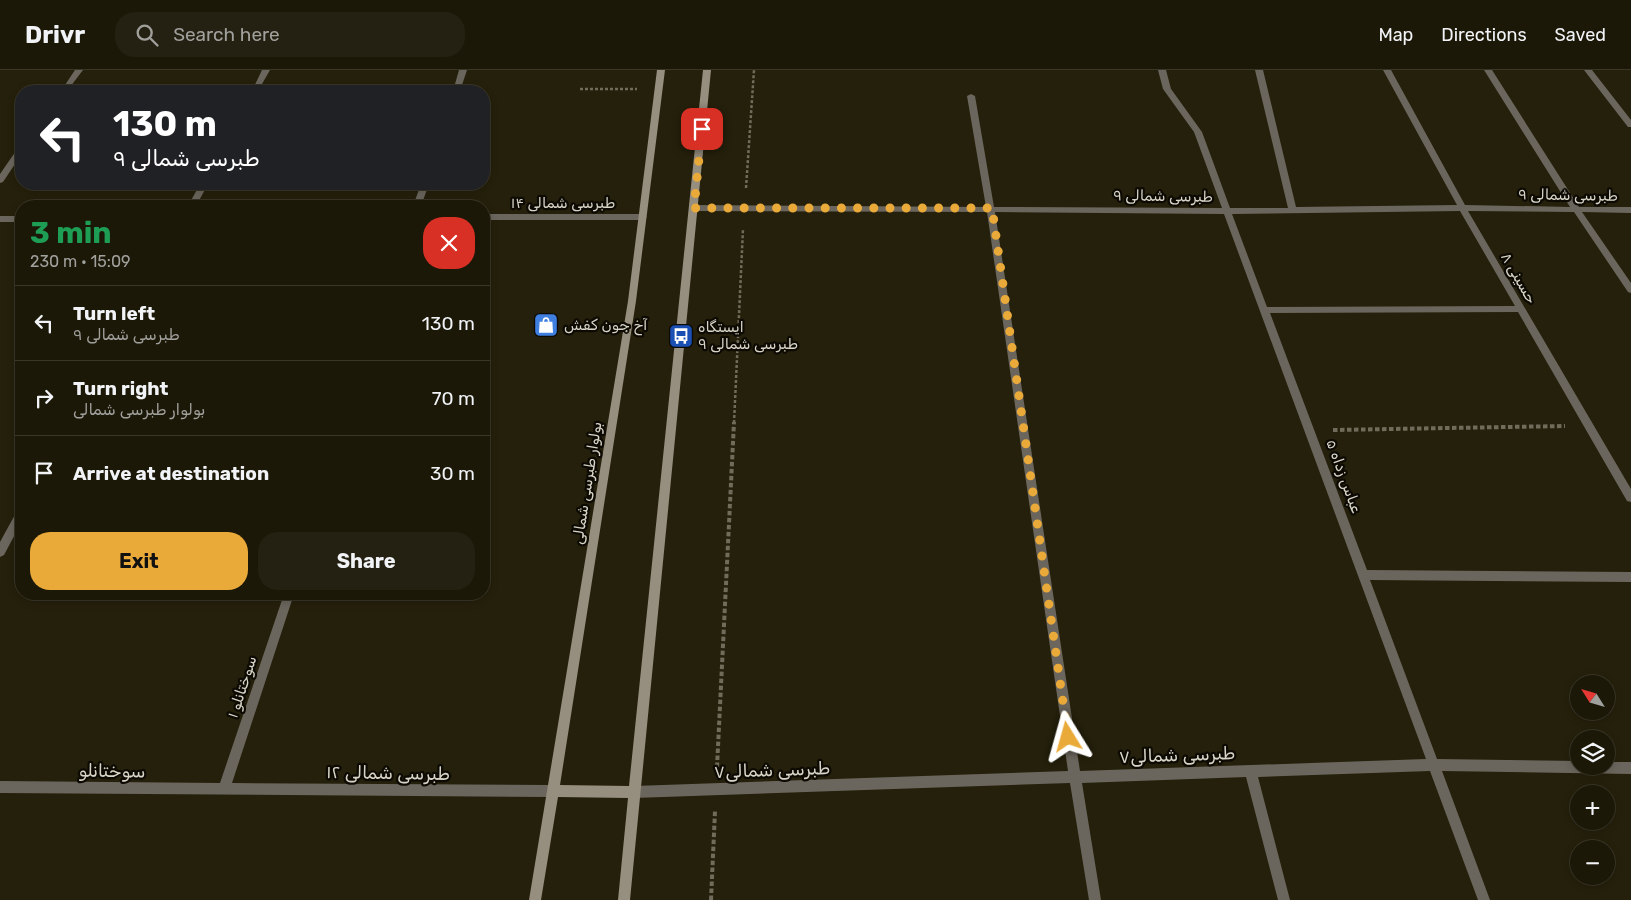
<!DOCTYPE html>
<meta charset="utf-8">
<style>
body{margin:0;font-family:Rubik,"Noto Naskh Arabic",sans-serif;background:#252112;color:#f1f3f6;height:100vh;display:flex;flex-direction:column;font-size:19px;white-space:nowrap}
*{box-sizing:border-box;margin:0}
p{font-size:16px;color:#a0a09c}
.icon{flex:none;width:28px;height:28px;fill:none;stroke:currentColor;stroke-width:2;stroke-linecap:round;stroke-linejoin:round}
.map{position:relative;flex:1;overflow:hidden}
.side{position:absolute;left:15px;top:130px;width:475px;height:400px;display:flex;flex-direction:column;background:#1c1808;border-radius:20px;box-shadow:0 2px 8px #0003,0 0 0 1px #3a3729}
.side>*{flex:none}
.banner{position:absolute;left:15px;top:15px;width:475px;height:105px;border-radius:20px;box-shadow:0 2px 8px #0003,0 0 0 1px #3a3729;background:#202124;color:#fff;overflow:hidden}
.needle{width:32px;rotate:307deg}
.fabs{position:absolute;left:1570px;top:605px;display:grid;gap:10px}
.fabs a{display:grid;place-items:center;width:45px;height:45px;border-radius:50%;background:#1c1808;box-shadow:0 2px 8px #0003,0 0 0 1px #3a3729;font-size:25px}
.pin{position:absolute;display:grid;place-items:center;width:42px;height:42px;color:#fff;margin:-21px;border-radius:10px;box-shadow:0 2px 8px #0006}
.me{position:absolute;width:55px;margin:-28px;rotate:352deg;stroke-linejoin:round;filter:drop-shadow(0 0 4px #0008)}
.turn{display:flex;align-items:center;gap:18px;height:105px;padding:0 15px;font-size:22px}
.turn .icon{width:65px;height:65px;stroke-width:2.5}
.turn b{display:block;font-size:35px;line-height:42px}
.round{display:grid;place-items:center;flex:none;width:52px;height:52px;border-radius:20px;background:#252112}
.head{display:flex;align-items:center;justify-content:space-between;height:85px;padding:0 15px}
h1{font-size:30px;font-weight:700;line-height:38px;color:#1e9e55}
.button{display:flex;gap:10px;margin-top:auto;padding:10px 15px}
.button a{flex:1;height:58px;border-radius:20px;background:#eaaa39;color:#111;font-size:20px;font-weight:700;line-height:58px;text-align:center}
.button a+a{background:#252112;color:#f1f3f6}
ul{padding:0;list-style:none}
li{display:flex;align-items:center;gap:15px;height:75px;padding:0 15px;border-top:1px solid #3a3729}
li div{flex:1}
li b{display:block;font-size:19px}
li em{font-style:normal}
header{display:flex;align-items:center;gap:30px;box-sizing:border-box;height:70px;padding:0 25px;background:#1c1808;border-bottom:1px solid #3a3729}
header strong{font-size:24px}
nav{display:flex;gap:28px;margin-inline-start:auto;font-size:18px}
.search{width:350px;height:45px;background:#252112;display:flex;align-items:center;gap:12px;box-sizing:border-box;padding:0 18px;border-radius:20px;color:#a0a09c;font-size:19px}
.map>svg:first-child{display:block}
</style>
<header>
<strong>Drivr</strong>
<div class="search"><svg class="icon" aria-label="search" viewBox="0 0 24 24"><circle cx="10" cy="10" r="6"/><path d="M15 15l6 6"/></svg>Search here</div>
<nav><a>Map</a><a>Directions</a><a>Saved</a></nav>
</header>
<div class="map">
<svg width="1631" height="830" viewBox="0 0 1631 830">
<rect width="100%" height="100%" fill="#25200b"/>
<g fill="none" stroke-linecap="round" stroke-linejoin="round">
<path stroke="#706b5a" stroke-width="2.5" stroke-dasharray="3 2" stroke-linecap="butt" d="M580,19H637
M746,118L754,0
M734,353L743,159"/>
<path stroke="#706b5a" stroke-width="4" stroke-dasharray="4.5 2.5" stroke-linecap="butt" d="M1333,360L1565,356
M717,697L734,352
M711,830L715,741"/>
<path fill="#6b665d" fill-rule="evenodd" d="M75,0H83L67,21H61Z
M262,0H270L258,21H252Z
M459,0H467L460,21H453Z
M1158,0H1166L1171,19L1202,62L1230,138H1288L1255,0H1263L1296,137L1457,135L1383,0H1391L1465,135L1570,137L1484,0H1492L1579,137H1631V143L1582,142L1631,213V223L1628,222L1574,142L1468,141L1631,419V432L1627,431L1518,242L1270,243L1367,500L1631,502V512L1370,510L1437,689L1579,691V696H1606V692H1631V704L1442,701L1490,830H1478L1430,701L1258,707L1290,830H1278L1246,707L1082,713L1101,830H1089L1070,713L634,728L630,726L628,722L630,718L634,716L1068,701L987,142L694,141L690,138L694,135L986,137L967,26L971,24L975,26L994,137L1222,138L1194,62L1163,19ZM1460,141L1515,236L1267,237L1232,144ZM995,142L1224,144L1426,689L1080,701Z
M1584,0H1592L1631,50V57H1628Z
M18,78H21V85L3,112L0,113V104Z
M200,114H208L196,136H188Z
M421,114H429L421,136H413Z
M484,144H643L647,147L643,150H484Z
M0,146H21V152H0Z
M21,440V453L4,485L0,487V472L17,441Z
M284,524H294L232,713L552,715L556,717L558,721L556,725L552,727L0,723V711L220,713Z"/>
<path fill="#968e7f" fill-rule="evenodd" d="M657,0H665L636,231L560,715L629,716L703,0H711L630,830H618L628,728L558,727L541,830H529L628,231Z"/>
</g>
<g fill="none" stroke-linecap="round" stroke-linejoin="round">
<path stroke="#eaaa39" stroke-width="9" stroke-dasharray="0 16.2" d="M702,59L694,138H992L1068,667"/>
</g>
<defs>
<symbol id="shop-square" viewBox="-11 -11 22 22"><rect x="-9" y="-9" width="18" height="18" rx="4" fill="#3f7fe0" stroke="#0c0a03"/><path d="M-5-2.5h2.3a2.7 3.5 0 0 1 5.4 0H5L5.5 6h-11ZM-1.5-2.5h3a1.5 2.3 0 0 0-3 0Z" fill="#fff"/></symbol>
<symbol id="bus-square" viewBox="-11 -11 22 22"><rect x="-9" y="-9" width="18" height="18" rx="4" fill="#1a4fb4" stroke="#0c0a03"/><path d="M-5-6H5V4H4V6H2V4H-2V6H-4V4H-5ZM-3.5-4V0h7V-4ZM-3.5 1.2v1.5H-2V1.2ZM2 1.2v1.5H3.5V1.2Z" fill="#fff"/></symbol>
</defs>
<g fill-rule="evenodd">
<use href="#shop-square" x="532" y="241" width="28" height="28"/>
<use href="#bus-square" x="667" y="252" width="28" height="28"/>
</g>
<g text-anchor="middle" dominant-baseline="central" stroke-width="4.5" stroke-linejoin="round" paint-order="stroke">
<g font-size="15" fill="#d8d5c8" stroke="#0c0a03">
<text transform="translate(1568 125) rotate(1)">طبرسی شمالی ۹</text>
<text transform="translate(1163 126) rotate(1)">طبرسی شمالی ۹</text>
<text x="563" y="133">طبرسی شمالی ۱۴</text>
<text transform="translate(1519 208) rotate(60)">حسینی ۸</text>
<text transform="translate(1344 406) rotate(70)">عباس زداه ۵</text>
<text transform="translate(587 413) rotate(-81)">بولوار طبرسی شمالی</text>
<text transform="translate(242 617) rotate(-72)">سوختانلو ۱</text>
</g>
<g font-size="15" fill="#d8d5c8" stroke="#0c0a03" text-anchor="start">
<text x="564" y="255">آخ جون کفش</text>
<text x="698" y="257">ایستگاه<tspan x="698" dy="17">طبرسی شمالی ۹</tspan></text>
</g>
<g font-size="18" fill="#d8d5c8" stroke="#0c0a03">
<text transform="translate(1177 685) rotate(-2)">طبرسی شمالی۷</text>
<text transform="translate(772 700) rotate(-2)">طبرسی شمالی۷</text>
<text transform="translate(112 701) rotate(1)">سوختانلو</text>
<text transform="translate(388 703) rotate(1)">طبرسی شمالی ۱۲</text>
</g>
</g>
</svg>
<div class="fabs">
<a><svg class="needle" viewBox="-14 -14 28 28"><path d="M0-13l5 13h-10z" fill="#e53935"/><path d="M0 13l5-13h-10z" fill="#a0a09c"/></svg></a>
<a><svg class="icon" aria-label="layers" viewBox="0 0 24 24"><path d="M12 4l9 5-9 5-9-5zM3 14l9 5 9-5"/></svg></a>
<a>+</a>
<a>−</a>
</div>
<div class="pin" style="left:702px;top:59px;background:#d93025"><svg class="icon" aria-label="arrive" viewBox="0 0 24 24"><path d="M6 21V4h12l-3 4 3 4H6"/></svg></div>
<svg class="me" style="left:1068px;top:667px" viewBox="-20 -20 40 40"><path d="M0-17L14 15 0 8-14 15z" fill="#eaaa39" stroke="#fff" stroke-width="4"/></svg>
<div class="banner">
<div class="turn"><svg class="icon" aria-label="left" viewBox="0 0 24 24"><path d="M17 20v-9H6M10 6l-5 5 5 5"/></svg><div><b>130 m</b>طبرسی شمالی ۹</div></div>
</div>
<section class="side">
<div class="head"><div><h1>3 min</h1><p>230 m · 15:09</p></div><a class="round" style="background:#d93025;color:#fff"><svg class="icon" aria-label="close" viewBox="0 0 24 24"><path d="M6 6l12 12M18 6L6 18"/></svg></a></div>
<ul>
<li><svg class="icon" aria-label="left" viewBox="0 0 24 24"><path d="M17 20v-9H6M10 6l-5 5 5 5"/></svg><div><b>Turn left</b><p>طبرسی شمالی ۹</p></div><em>130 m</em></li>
<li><svg class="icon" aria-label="right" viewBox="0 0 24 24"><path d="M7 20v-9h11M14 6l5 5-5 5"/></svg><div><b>Turn right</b><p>بولوار طبرسی شمالی</p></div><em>70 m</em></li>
<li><svg class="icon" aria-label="arrive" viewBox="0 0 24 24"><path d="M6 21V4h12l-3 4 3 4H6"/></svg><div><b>Arrive at destination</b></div><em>30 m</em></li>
</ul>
<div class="button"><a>Exit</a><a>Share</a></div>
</section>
</div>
